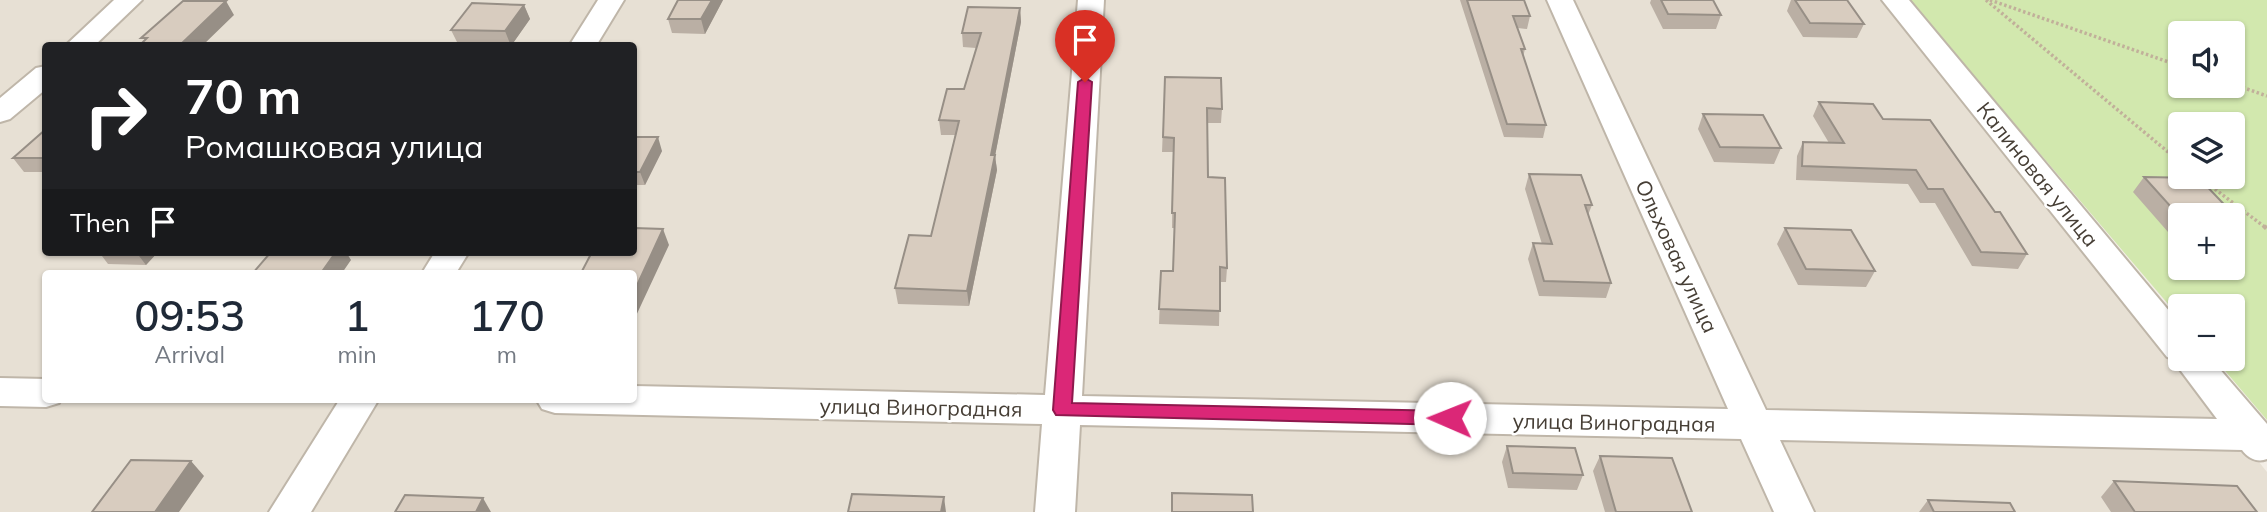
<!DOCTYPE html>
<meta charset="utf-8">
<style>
body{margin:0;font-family:Mulish,sans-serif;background:#f2f2f3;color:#1f2937;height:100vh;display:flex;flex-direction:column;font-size:26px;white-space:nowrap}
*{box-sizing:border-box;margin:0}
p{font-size:23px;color:#747a83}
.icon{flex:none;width:38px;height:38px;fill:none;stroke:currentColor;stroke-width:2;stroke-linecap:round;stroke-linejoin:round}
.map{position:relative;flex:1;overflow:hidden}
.sheet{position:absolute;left:42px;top:270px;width:595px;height:133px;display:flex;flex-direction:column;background:#fff;border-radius:7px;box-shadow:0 2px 5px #0004}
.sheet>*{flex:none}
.guide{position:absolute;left:42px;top:42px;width:595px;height:214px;border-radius:7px;box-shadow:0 2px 5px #0004;background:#202124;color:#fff;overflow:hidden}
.controls{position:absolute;left:2168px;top:21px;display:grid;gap:14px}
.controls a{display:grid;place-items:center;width:77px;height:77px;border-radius:7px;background:#fff;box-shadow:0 2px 5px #0004;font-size:35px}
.pin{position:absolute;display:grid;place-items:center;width:60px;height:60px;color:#fff;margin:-72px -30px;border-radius:50% 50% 50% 0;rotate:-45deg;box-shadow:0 0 7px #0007}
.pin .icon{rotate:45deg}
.me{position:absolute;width:77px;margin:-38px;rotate:271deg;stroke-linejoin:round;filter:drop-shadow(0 0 5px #0008)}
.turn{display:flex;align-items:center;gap:24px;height:147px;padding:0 28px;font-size:32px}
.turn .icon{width:91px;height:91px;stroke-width:2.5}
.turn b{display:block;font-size:49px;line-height:60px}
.then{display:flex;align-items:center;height:66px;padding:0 28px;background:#0003;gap:14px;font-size:26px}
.eta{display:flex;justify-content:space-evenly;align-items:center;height:119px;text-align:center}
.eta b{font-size:42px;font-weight:600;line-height:49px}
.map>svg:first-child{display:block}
</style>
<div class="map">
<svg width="2267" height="512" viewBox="0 0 2267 512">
<rect width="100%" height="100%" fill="#f3eee6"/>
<path fill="#e7e0d4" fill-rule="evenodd" d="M0,0H1886L2267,472V512H0ZM46,46H634V252H46ZM46,273H634V399H46Z"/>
<path fill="#d2e8ae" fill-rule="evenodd" d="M1909,0H2267V420L2215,359H2233V306H2180V318ZM2180,33H2233V86H2180ZM2180,124H2233V177H2180ZM2180,215H2233V268H2180Z"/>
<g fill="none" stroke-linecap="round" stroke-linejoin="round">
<defs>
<path id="minor" d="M114,0H142L94,46H65Z
M598,0H624L596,46H569Z
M1078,0H1104L1082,396L1728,409L1547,0H1573L1766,410L2217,419L2172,359L2167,357L1882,0H1909L2180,324V359H2211L2267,424V459C2257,463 2248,458 2242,450L1780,440L1814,512H1774L1741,439L1080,425L1075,512H1035L1042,424L555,413L542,409L536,399H634V386L1045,395Z
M46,66V89L10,119L0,122V98L36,68Z
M435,252H469L456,273H422Z
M0,378L46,379V399H61L59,403L46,407L0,406Z
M340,399H379L311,512H269Z"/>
</defs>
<use href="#minor" stroke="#bfb6a9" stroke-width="4"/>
<path stroke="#c1b09a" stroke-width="3.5" stroke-dasharray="2.5 2.5" stroke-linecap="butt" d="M1986,0L2180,162
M1990,0L2180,66
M2233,84L2267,96
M2199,177L2266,228"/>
<path stroke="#c1b09a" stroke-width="4.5" stroke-dasharray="3.5 3.5" stroke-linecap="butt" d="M2264,226L2267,229"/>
<use href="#minor" fill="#fff" fill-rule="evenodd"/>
</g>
<path fill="#baafa4" d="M678,0H723L705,34L672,33L668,19Z
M1460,0H1524L1530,16L1527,29L1518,28L1525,49L1523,57L1546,125L1543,138L1504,137Z
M1651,0H1713L1721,15L1716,29H1663L1650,3Z
M1791,0H1847L1864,24L1857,38L1803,37L1787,11Z
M524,5L530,19L511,46L458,44L451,30Z
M1020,8L1021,22L995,156L997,170L969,306L898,304L895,288L931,236L955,135H941L939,120L964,89L976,48L963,47L962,33Z
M1165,77L1222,109L1221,123H1207L1208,177L1227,268L1226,282H1220L1219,326L1159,324L1161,271H1173L1175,228H1172L1173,152H1162Z
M1819,102L1883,119L1995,212L2027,254L2018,269L1972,266L1935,203H1920L1908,184L1796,180L1797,156L1803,142L1829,143L1813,116Z
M1703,114L1781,148L1774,164L1714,162L1698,129Z
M46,129V172H24L13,158Z
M634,137L662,151L645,185H635L634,187Z
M1529,174L1592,205L1588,215L1611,283L1606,298L1539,296L1528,259L1533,243L1542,244L1525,189Z
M2144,177L2199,178L2237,218L2233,222V215H2180V233L2168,232L2133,192Z
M1785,228L1875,271L1866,287L1798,285L1777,244Z
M99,252H158L146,265L108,264Z
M1507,446L1583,475L1577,490L1508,488L1502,462Z
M1600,456L1692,512H1605L1593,471Z
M2114,481L2257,512H2111L2101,497Z
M1928,500L2015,512H1919Z"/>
<path fill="#978f86" d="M712,0H723L705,34L701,19Z
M226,1L234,15L202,46H179Z
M524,5L530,19L511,46L505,31Z
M1020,8L1021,22L995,156L997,170L969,306L967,291L991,155Z
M658,137L662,151L645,185L640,172Z
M663,229L669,245L635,318L634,314V292Z
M136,252H158L146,265Z
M336,252H346L351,260L342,273H321Z
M191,461L204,476L179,512H155Z
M944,497L946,512H941Z
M483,498L491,512H476Z"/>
<path fill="#d8ccbf" stroke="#978f86" stroke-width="2" d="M678,0H712L701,19H668Z
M1467,0H1524L1530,16H1513L1525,49H1521L1546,125L1507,124Z
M1661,0H1713L1721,15L1668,14Z
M1795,0H1847L1864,24L1810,23Z
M183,1H226L179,46H139L147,38H141Z
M472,3L524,5L505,31L451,30Z
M968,7L1020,8L991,155H995L967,291L895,288L909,235L931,236L959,121L939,120L947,89H964L981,33H962Z
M1165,77L1221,78L1222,109L1207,108L1208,177L1225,178L1227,268L1220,267V311L1159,309L1161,271H1173L1175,213H1172L1174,138L1163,137Z
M1819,102L1873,104L1883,119L1930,120L1995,212H2000L2027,254L1981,252L1943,189H1928L1916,170L1802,166L1803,142L1844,143Z
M1703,114L1763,115L1781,148L1720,147Z
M46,129V158H13Z
M634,137H658L640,172H634Z
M1529,174L1581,175L1592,205H1585L1611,283L1544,281L1533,243L1552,244Z
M2144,177L2199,178L2237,218H2233V215H2180V217Z
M634,228L663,229L634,292V273H581L592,252H634Z
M1785,228L1851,230L1875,271L1806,269Z
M271,252H336L321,273H253Z
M1507,446L1575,448L1583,475L1513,473Z
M1600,456L1672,458L1692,512H1616Z
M131,460L191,461L155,512H92Z
M2114,481L2237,486L2257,512H2135Z
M1172,493L1252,495L1253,512H1172Z
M852,494L944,497L941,512H848Z
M405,495L483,498L476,512H395Z
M1928,500L2010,503L2015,512H1934Z"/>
<path fill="#db2777" stroke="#8e194d" stroke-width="2" d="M1085,78L1092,82L1072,403L1450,411L1456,413L1459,418L1456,423L1450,425L1056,415L1053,410L1078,82Z"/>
<g text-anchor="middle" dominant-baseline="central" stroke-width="5" stroke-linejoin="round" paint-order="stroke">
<g font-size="21" fill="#463e35" stroke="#fff">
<text transform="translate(2038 174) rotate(51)">Калиновая улица</text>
<text transform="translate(1677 256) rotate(65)">Ольховая улица</text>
<text transform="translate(921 407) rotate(1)">улица Виноградная</text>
<text transform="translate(1614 422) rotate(1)">улица Виноградная</text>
</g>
</g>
</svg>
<div class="controls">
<a><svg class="icon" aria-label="sound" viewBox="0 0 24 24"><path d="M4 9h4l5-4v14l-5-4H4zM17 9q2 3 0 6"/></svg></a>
<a><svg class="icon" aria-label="layers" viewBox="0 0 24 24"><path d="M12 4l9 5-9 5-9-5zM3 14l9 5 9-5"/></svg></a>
<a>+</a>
<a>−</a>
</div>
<div class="pin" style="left:1085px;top:82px;background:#d93025"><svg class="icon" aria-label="arrive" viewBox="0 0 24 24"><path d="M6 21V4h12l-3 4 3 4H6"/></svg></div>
<svg class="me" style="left:1450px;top:418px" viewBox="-20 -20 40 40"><circle r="19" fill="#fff"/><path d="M0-13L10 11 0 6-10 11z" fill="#db2777"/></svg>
<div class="guide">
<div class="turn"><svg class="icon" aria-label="right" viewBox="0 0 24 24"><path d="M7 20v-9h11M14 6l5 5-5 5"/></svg><div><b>70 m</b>Ромашковая улица</div></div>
<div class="then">Then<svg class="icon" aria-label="arrive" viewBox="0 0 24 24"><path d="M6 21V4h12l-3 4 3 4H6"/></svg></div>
</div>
<section class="sheet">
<div class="eta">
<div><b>09:53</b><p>Arrival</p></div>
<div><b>1</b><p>min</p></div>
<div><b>170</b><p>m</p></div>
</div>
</section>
</div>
